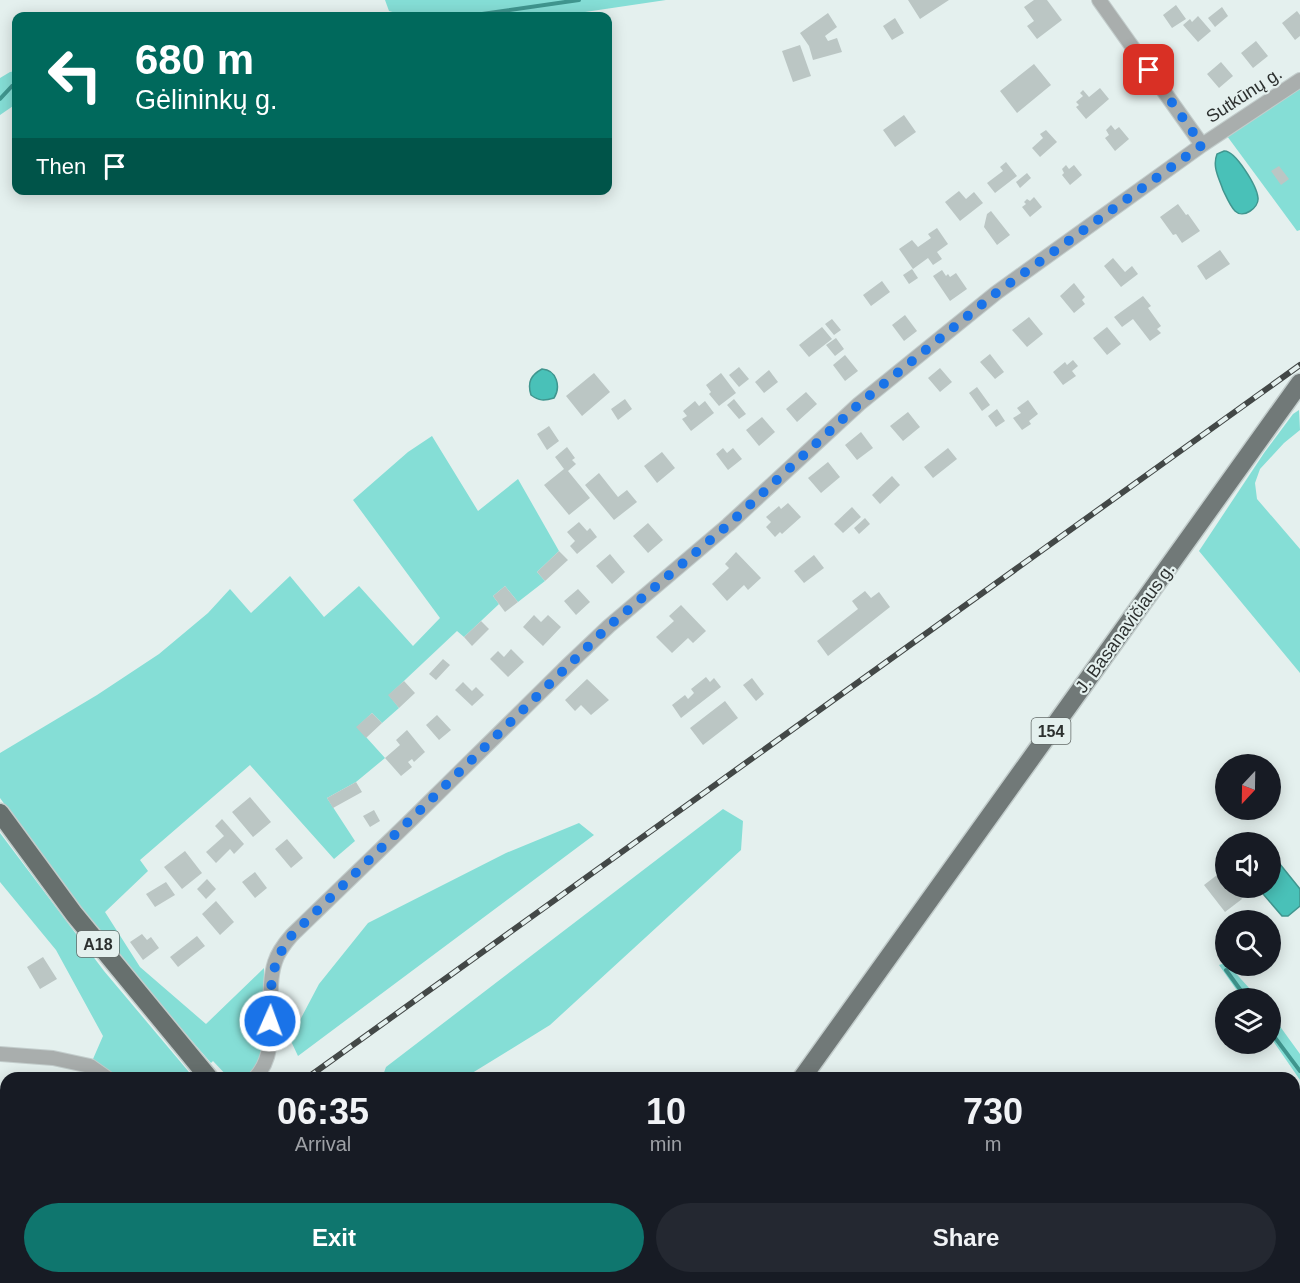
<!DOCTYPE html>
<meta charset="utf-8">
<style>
body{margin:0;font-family:Helvetica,sans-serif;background:#242831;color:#f1f3f6;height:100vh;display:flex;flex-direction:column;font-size:22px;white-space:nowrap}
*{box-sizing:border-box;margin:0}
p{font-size:20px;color:#9ea1a6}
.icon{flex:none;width:33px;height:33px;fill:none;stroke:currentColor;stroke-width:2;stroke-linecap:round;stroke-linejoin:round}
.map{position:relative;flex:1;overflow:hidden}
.drawer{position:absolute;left:0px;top:1072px;width:1300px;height:212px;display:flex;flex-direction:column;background:#171b24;border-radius:18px 18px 0 0;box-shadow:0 3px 15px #0003}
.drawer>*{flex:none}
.banner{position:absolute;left:12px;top:12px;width:600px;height:183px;border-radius:12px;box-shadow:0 3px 15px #0003;background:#00695c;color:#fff;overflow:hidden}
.needle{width:39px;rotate:202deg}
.tools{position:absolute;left:1215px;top:754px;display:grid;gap:12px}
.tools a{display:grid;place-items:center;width:66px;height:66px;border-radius:50%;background:#171b24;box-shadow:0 3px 15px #0003;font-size:30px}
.pin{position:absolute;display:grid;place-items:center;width:51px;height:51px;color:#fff;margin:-26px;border-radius:12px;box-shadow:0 3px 9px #0006}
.me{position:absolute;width:66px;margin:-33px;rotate:2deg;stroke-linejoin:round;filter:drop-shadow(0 0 4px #0008)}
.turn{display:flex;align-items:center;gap:21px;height:126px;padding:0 24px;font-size:27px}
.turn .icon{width:78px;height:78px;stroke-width:2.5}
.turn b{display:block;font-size:42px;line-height:51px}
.then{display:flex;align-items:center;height:57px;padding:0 24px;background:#0003;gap:12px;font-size:22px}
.eta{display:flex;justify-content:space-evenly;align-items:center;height:102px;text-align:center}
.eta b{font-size:36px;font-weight:600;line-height:42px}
.button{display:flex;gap:12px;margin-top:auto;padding:12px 24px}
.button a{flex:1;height:69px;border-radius:36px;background:#0f766e;color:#fff;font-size:24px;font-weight:600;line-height:69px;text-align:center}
.button a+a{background:#242831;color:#f1f3f6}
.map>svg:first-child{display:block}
</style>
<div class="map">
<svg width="1300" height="1283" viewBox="0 0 1300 1283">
<rect width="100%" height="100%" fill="#e4f0ee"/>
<path fill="#85ded6" d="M385,0H666L558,16H398L396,13L389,11Z
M16,71V104L0,115V78L10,72Z
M1300,87V230L1297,231L1227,136Z
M1299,410L1300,430L1284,443L1260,469L1255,483L1257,499L1300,549V673L1199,551L1264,453L1293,414Z
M432,436L478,511L518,479L559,551L537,572L545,581L518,602L505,586L493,596L499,604L464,637L457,631L389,695L399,708L382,723L372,713L357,727L385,758L356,782L327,798L355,841L334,859L250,765L140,860L148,871L105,912L140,967L206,1024L264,968L263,1050L258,1066L247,1078H229L213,1061L211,1063L128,967L59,879L0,798V753L97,695L159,654L208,613L230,589L251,613L290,576L324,617L359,586L413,646L440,618L353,500L408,452Z
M723,809L743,821L741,850L550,1025L464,1078H382L386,1067Z
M579,823L594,835L298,1056L290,1039L319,984L368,923L506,853Z
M0,833L104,971L194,1078H114L93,1059L103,1036L56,950L0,882Z
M1225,963L1226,966L1231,968L1259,999H1243L1219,965Z
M1271,1014L1300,1054V1080L1271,1038Z
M2,1153L6,1154V1216L0,1221V1155Z
M49,1278H234L227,1283H41Z
M298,1278H376L381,1283H303Z
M679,1278H783L788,1283H675Z"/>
<path fill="#49c1b8" stroke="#40968f" stroke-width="1.5" d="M1224,151C1235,150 1257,186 1258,198C1259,208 1243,219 1235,211C1230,206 1226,196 1223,190C1219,178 1212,167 1217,154Z
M542,369C557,370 561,387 554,398C544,401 539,401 531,395C527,382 531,375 542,369Z
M1271,853L1300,889V906L1288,916H1282L1258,888H1270Z"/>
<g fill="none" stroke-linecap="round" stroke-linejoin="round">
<path stroke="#40968f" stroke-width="4" d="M468,16L579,0
M0,99L12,86L16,85
M1226,970L1247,999
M1270,1031L1300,1071"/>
</g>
<path fill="#bbc6c4" d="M908,0H949L920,19Z
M1034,0H1047L1062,20L1037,39L1027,26L1034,21L1024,7Z
M1176,5L1186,19L1172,28L1163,15Z
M1222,7L1228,16L1215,27L1208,18Z
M1297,11L1300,15V36L1295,40L1282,23Z
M828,13L837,27L825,36L828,41L837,38L842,52L813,60L809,46L800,33Z
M1198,16L1211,31L1198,42L1183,25L1190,19L1192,22Z
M895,18L904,33L892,40L883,26Z
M1256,41L1268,56L1253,68L1241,53Z
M800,45L811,76L793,82L782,51Z
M1221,62L1233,76L1219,88L1207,74Z
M1034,64L1051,85L1017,113L1000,91Z
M1100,88L1109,99L1086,119L1076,107L1079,105L1076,102L1083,96L1080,93L1083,90L1089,97Z
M904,115L916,132L895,147L883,130Z
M1111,125L1115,130L1119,127L1129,139L1115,151L1105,138L1109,135L1106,130Z
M1046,130L1057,142L1040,157L1032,148L1043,138L1040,134Z
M1006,162L1017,176L995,193L987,183L1003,171L1000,167Z
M1066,165L1069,169L1074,165L1082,175L1070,185L1062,175L1064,173L1062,169Z
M1279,166L1289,179L1281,185L1271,171Z
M1027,173L1031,178L1020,188L1016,182Z
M959,191L966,199L974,192L983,203L960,221L945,202Z
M1034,197L1042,207L1030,217L1022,207L1026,204L1024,202L1027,199L1030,201Z
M1178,204L1186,215L1188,214L1200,231L1182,243L1176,234L1173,235L1160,217Z
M991,211L1010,235L997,245L984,227L987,214Z
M937,228L948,244L937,252L942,259L933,265L928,258L913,269L899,249L912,240L918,247L931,238L928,234Z
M1220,250L1230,264L1206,280L1197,266Z
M1113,258L1125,272L1132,266L1138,274L1121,287L1104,266Z
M912,269L918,278L909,284L903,275Z
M942,270L946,276L948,274L950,277L956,273L967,289L950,301L933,276Z
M882,281L890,292L871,306L863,295Z
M1074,283L1085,297L1082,300L1085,304L1074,313L1060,296Z
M1143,296L1151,306L1148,308L1161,326L1157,329L1161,333L1150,341L1133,319L1122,327L1114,317Z
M905,315L917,331L904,341L892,325Z
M1029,317L1043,334L1027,347L1012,330Z
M832,319L841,330L834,335L825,324Z
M822,327L832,339L809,357L799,345Z
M1107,327L1121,344L1107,355L1093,338Z
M836,338L844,349L835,356L826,345Z
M990,354L1004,372L995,379L980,362Z
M845,355L858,371L845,381L833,365Z
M1073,360L1078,366L1072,371L1076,376L1063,385L1053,372L1065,362L1067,365Z
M739,367L749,379L739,387L729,375Z
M940,368L952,382L940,392L928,378Z
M769,370L778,382L764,393L755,382Z
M594,373L610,392L582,416L566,396Z
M721,373L736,393L719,406L709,394L711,392L706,385Z
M977,387L990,405L982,411L969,393Z
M806,392L817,404L797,422L786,409Z
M625,399L632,409L618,420L611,409Z
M734,399L746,414L739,419L727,405Z
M1028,400L1038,414L1029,421L1031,424L1022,430L1013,418L1021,413L1017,408Z
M695,401L699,406L705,401L714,413L691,431L682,419L687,416L683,411Z
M997,409L1005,421L996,427L988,416Z
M908,412L920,427L903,441L890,426Z
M762,417L775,432L759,446L746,430Z
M549,426L559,441L547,450L537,434Z
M861,432L873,448L857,460L845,445Z
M567,447L575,458L572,460L576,464L568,471L590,498L569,515L544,485L564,469L555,457Z
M723,448L727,453L733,448L742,459L728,470L716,454Z
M948,448L957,459L933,478L924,467Z
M662,452L675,468L657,483L644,466Z
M828,462L840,477L821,493L808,478Z
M599,473L618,497L627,490L637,502L614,520L585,485Z
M892,476L900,485L880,504L872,495Z
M788,503L801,517L782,534L780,532L775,537L766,527L771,522L766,517L779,506L781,509Z
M852,507L861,517L843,533L834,524Z
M865,518L870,524L859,534L854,528Z
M579,522L587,531L590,528L597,537L577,554L570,546L575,541L567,532Z
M648,523L663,540L648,553L633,536Z
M559,551L568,560L545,581L537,572Z
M736,552L761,578L748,590L744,585L727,601L712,584L729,568L725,564Z
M610,554L625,572L612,584L596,566Z
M814,555L824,568L804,583L794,571Z
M505,586L518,602L505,612L493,596Z
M578,589L590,602L576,615L564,601Z
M865,591L871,598L879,592L890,607L828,656L817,641L858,609L852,601Z
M681,605L706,631L693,643L688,638L672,653L656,637L674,621L669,616Z
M534,615L541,622L548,615L561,627L543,646L523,627Z
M481,621L489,629L472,646L464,637Z
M511,649L524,662L508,677L490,659L498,651L504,657Z
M443,659L450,665L436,680L429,674Z
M706,677L710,682L714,678L721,687L681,718L672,705L685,695L688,699L694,693L691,689Z
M752,678L764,694L756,701L743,685Z
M587,679L609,700L591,715L581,705L575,711L565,700Z
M404,681L415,693L399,708L388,695Z
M463,682L472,691L476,687L484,695L472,706L455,690Z
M725,701L738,718L703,745L690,728Z
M372,713L382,723L366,738L356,727Z
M437,715L451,730L439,740L426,725Z
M407,730L425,752L414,762L412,759L408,762L412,767L401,776L385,758L400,745L396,740Z
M356,782L362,792L333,808L327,798Z
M250,797L271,822L253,837L232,812Z
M374,810L380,821L370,827L363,816Z
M222,819L244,844L234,854L230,849L216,863L206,852L224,836L215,826Z
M287,839L303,858L291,868L275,849Z
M185,851L202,873L182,889L164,867Z
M255,872L267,888L255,898L242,882Z
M1221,872L1226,878V888H1233L1242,899L1225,912L1204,885Z
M207,879L216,889L206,899L197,889Z
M166,882L175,895L155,907L146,894Z
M216,901L234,922L220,935L202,914Z
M142,934L147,940L151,937L159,948L143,960L130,942Z
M197,936L205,946L178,967L170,957Z
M43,957L57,979L40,989L27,967Z"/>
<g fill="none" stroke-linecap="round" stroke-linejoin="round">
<defs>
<path id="minor" d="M1099,0L1202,145
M0,1054L53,1058L90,1066L107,1078
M255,1078C283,1049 263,998 275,962C278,952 285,943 292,935L412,819L568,665L609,626L728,525L859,404L996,293L1202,145L1300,80"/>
<path id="primary" d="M802,1078L1300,383
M655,1283L659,1278"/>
<path id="trunk" d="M0,813L74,914L209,1078
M396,1278L401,1283
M795,1278L800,1283"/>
</defs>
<use href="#minor" stroke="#c3cdcc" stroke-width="16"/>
<use href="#primary" stroke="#c3cdcc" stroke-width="21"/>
<use href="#trunk" stroke="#c3cdcc" stroke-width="21"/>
<use href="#minor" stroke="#a9aead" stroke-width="14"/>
<use href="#primary" stroke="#717978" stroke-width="18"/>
<use href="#trunk" stroke="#67706e" stroke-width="18"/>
<defs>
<path id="rail" d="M307,1078L1300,365
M9,1283L17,1278"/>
</defs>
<use href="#rail" stroke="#434847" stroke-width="6"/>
<use href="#rail" stroke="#e4f0ee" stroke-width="4" stroke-dasharray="11" stroke-linecap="butt"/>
</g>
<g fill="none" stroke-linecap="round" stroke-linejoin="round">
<path stroke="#1a73e8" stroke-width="10" stroke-dasharray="0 18" d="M270,1021C271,985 269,965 292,935L609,626L728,525L859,404L996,293L1202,145L1149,70"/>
</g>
<g text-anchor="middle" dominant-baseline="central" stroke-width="4.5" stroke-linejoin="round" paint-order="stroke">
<g fill="#e4f0ee" stroke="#636a68" stroke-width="1.5">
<rect x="1031.5" y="718" width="39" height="26" rx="4.5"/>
<rect x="77" y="931" width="42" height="26" rx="4.5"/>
</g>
<g font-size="16" font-weight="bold" fill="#2c302f">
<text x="1051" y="731">154</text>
<text x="98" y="944">A18</text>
</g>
<g font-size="18" fill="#2c302f" stroke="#e4f0ee">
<text transform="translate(1244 95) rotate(-33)">Sutkūnų g.</text>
<text transform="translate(1125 628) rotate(-54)">J. Basanavičiaus g.</text>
</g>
</g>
</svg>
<div class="tools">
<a><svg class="needle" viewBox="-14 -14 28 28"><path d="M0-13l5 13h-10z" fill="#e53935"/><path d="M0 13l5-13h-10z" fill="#9ea1a6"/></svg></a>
<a><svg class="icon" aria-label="sound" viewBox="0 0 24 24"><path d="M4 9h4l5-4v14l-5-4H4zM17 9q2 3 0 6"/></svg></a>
<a><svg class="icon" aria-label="search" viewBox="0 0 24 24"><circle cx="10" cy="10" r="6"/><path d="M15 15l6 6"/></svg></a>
<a><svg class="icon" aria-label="layers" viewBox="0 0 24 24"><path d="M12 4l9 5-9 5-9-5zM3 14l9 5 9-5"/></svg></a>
</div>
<div class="pin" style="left:1149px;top:70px;background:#d93025"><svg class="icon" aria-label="arrive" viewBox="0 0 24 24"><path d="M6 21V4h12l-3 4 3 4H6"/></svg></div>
<svg class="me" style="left:270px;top:1021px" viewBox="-20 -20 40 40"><circle r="17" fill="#1a73e8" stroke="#fff" stroke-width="3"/><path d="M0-11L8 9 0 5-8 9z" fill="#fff"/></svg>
<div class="banner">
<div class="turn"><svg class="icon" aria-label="left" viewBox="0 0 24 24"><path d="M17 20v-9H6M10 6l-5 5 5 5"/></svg><div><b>680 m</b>Gėlininkų g.</div></div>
<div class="then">Then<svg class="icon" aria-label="arrive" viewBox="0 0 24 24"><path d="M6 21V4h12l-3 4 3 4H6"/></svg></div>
</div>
<section class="drawer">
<div class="eta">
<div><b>06:35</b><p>Arrival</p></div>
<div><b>10</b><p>min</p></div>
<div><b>730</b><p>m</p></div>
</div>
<div class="button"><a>Exit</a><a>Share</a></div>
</section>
</div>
